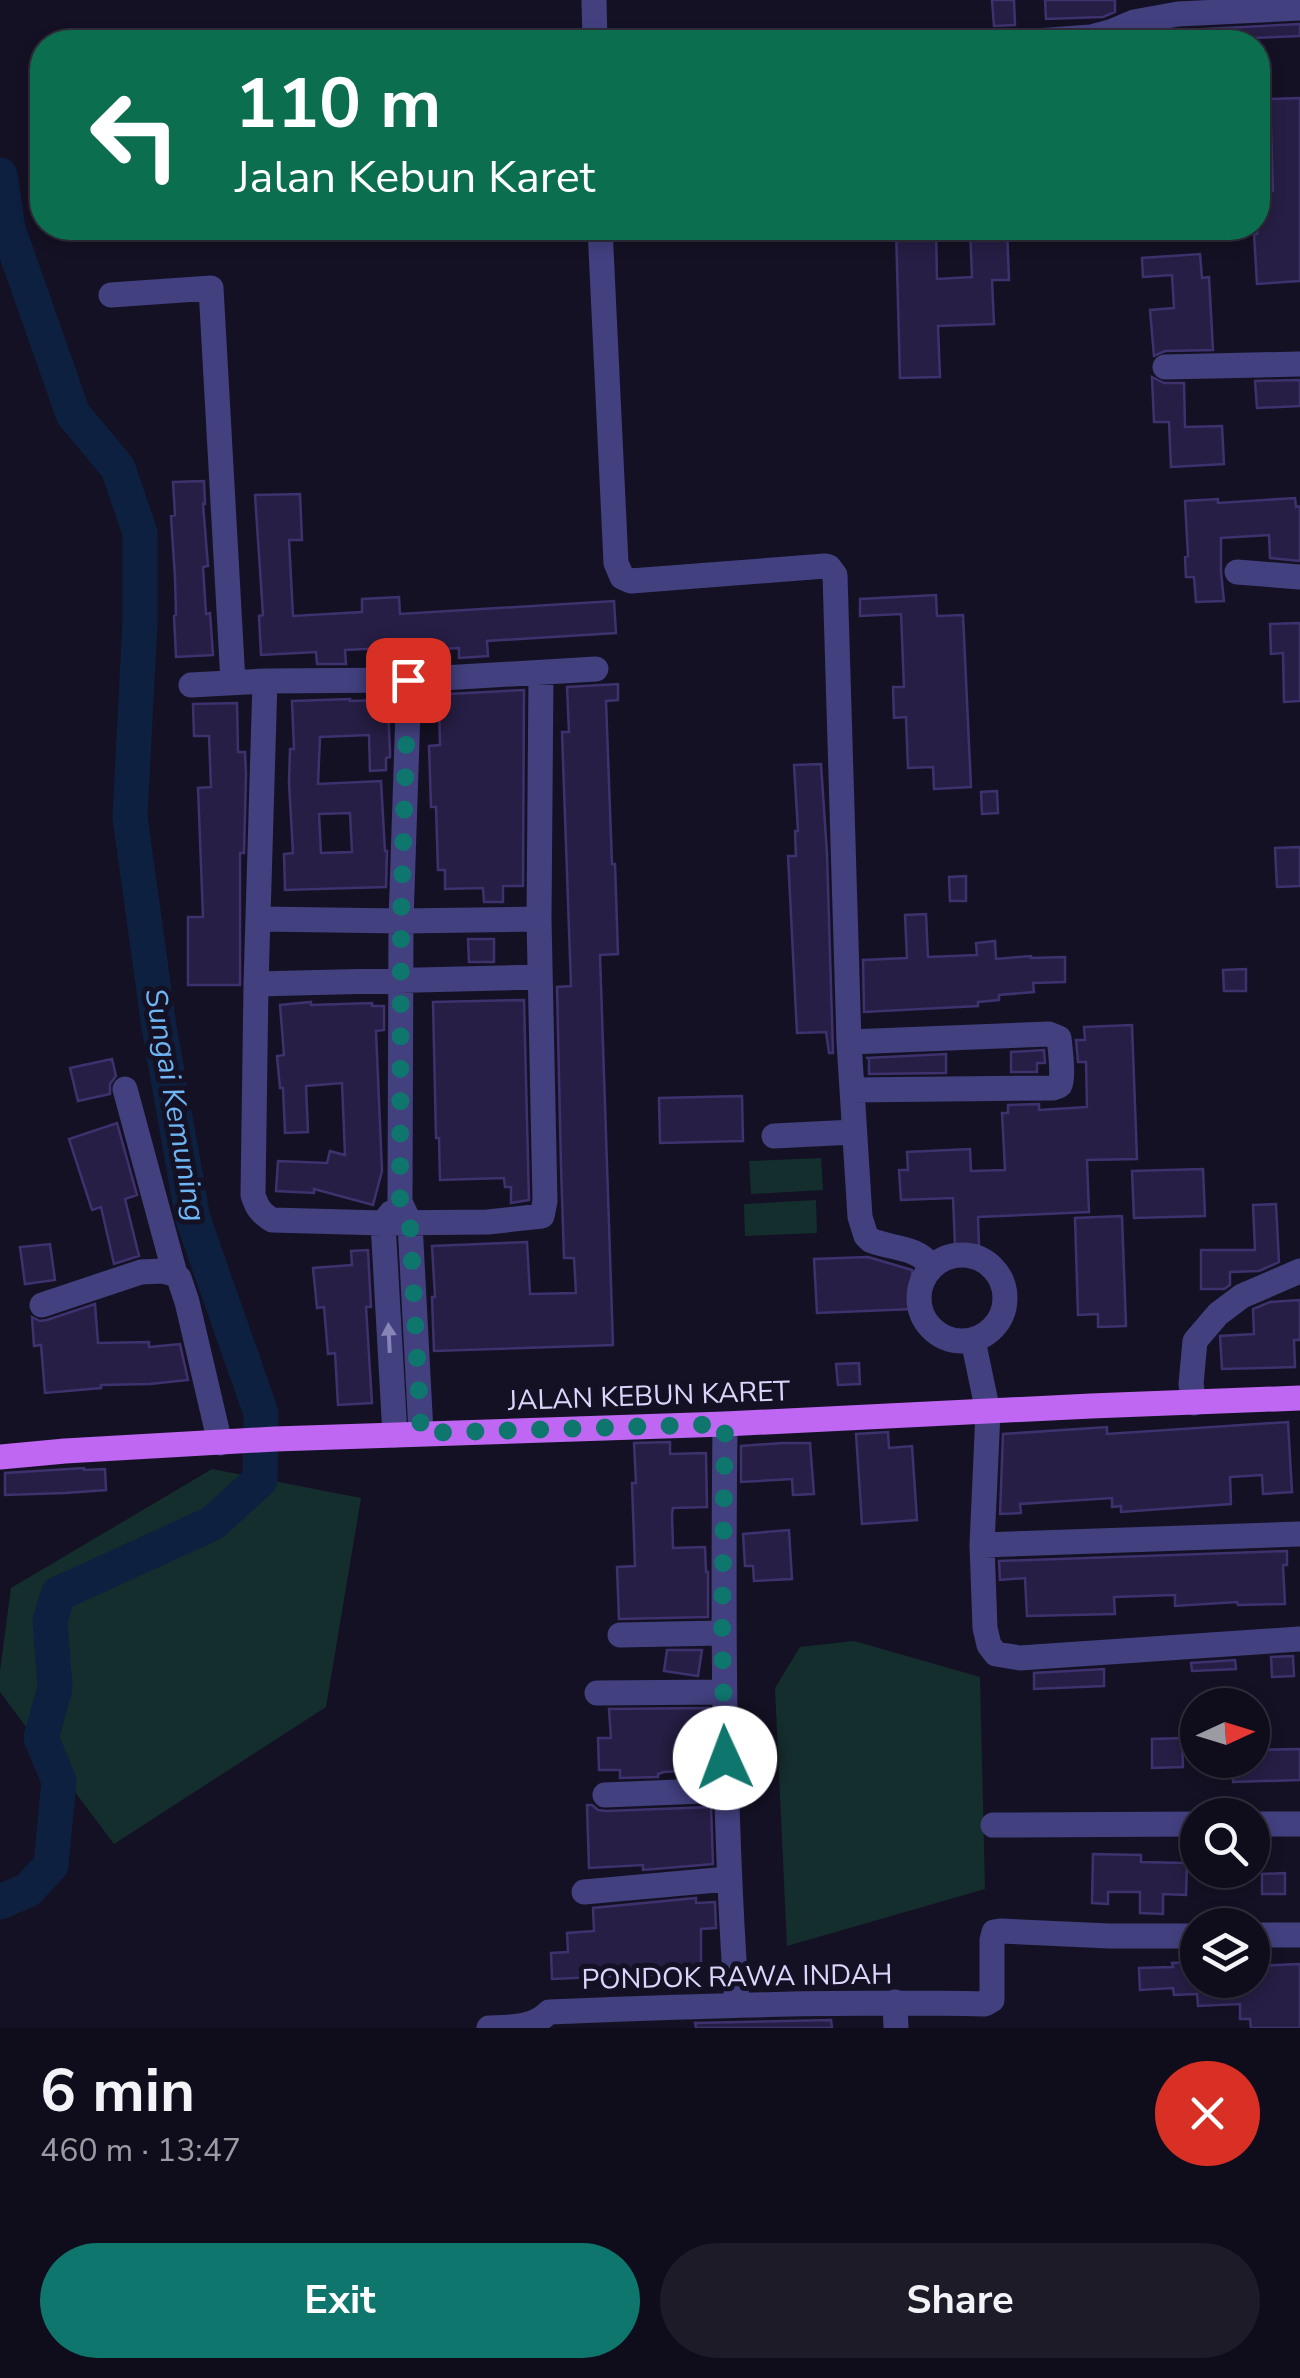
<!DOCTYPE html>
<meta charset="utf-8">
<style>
body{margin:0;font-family:"Nunito Sans",sans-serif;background:#1d1b28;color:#f1f3f6;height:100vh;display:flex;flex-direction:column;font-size:38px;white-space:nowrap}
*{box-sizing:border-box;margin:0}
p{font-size:32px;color:#9b9ca3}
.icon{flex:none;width:55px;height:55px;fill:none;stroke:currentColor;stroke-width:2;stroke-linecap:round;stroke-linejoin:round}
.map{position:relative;height:2028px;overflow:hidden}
.side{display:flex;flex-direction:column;background:#0f0d1b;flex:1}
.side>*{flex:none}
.hud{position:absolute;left:30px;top:30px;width:1240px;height:210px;border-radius:40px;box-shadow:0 5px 15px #0003,0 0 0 2px #2f2d3a;background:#0b6e4f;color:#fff;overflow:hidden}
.needle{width:65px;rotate:86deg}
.tools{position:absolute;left:1180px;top:1688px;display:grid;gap:20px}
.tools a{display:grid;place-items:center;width:90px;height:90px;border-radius:50%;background:#0f0d1b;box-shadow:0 5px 15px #0003,0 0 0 2px #2f2d3a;font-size:50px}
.pin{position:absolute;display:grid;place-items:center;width:85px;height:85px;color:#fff;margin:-42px;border-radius:20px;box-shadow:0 5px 15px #0006}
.me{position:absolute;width:110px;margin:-55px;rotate:358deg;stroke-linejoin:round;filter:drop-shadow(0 0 8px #0008)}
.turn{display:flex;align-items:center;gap:35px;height:210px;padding:0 40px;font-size:45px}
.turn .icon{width:130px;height:130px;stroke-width:2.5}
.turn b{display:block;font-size:70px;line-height:85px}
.round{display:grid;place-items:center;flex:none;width:105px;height:105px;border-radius:52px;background:#1d1b28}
.head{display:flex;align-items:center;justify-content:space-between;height:170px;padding:0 40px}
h1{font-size:60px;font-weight:700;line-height:75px}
.action{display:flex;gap:20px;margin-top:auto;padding:20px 40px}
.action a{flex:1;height:115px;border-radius:60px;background:#0f766e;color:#fff;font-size:40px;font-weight:700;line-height:115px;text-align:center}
.action a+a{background:#1d1b28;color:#f1f3f6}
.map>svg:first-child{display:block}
</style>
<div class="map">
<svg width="1300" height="2028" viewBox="0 0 1300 2028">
<rect width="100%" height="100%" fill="#141124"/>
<path fill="#142e2d" d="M821,1158L823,1190L751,1194L749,1161Z
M816,1200L817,1233L745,1236L744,1204Z
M212,1469L361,1498L326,1707L114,1844L0,1692V1671L11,1588Z
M854,1641L980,1677L985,1889L787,1946L775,1688L800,1647Z"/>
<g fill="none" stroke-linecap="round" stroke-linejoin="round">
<path stroke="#0e203f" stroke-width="35" d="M0,175L8,229L73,414L118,468L140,533V622L130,817L159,1027L193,1219L261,1413L260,1480L213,1523L58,1594L50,1621L55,1688L41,1738L59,1781L51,1865L28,1890L0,1902"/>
</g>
<path fill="#261e44" stroke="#3e326e" stroke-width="2.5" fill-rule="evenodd" d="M992,0H1014L1015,25L994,26Z
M1045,0H1115V12L1103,17L1046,19Z
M1300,24V36L1226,39L1227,42H1188L1187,30Z
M1300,98V281L1257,284L1254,234H1257L1258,228V191H1273L1270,99Z
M896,228H936L937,279L972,277L970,228H1007L1009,280H992L994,324L938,326L940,377L900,378Z
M1200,254L1202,278L1209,277L1213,350L1165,351L1154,356L1150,310L1174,308L1172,275L1143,277L1142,258Z
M1152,377L1164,383H1184L1185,427L1222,426L1224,464L1171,467L1169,422H1154Z
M1300,380V406L1257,408L1255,381Z
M204,481L205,504H203L208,566L203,567L206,614L210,613L213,655L176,657L174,616L176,615L175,578L171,516L175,515L173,482Z
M300,494L302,540H289L293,616L362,612V599L399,597L400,614L614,601L616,633L487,641L488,656L474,657L459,658V648L402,651V660L387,661L386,648L345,650L346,664H317L316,652L261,655L259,616L263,615L255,495Z
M1295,498L1296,507L1300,506V561L1270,558L1269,535L1221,538V572L1224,601L1196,602L1194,577H1186L1185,557L1188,556L1185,501L1218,499V503Z
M936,595L937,616L963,615L971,787L934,789L933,767L908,768L906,717L894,718L893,687H904L901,614L860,616V599Z
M1300,623V701L1284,702L1283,653L1271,654L1270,624Z
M618,684V700L606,701L612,864H615L618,954L600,955L613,1345L434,1351L432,1297H435L432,1246L527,1242L530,1294L576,1293L574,1258H564L561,1166L557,987L571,986L562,732H569L567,687Z
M524,690L523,886H503V902H484L483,888L445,889V870H438L436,807H431L429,746L440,745L439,705H449V694Z
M350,699V701L380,700L381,707H388L390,751V757L386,758V770L370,771L369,735L320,737L318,784L381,781L385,851H387L386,887L285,890L284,854L293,853L289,783L290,749H294L292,701ZM350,813L352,852L321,853L319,814Z
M237,703L238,752H245L246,773L244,853H240V985H188V917H203L198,788L211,787L209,736H194L193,704Z
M821,764L827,854L833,1053H829L826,1032L797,1033L788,856H796L795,831H798L794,765Z
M997,791L998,813L982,814L981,792Z
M1300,847V886L1277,887L1275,848Z
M966,876V901H950L949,877Z
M926,914L928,957L977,955L976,943L995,941L996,959L1031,956V958L1065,957V982L1033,983L1034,992L999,995V1000L978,1002V1006L864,1012L863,960L907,958L905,915Z
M468,939H494V962H469Z
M1246,969V991H1224L1223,970Z
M524,1000L529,1200L511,1203V1187H505L504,1178L440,1180L439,1138H436L433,1002Z
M311,1002V1005L372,1003V1006H384V1030L376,1031L382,1171L373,1205L314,1189V1193L276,1191L278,1161L327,1163L330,1151L345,1155L342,1083L306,1086L308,1132L285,1133L283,1088H280L277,1056L284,1055L280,1005Z
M1132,1025L1137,1159L1087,1160L1089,1212L978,1217L979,1245L955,1246L953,1198L901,1200L899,1170H908L907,1152L970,1149L971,1171L1005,1170L1002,1113H1008V1105L1039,1104V1110L1087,1107L1086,1062H1078L1076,1040H1085L1084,1027Z
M1044,1050L1045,1063H1037V1072H1011V1052Z
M946,1054V1073L869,1074V1058H866Z
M112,1059L116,1076L110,1084V1094L78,1101L70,1068Z
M742,1096L743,1141L660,1143L659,1098Z
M117,1123L137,1195L125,1199L139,1256L114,1264L101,1207L92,1210L69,1139Z
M1203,1169L1205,1216L1134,1218L1132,1171Z
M1276,1204L1279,1262L1259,1271L1230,1272V1285L1224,1289H1201V1250H1255L1253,1205Z
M1122,1216L1126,1326L1098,1327V1314L1078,1315L1075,1218Z
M50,1244L55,1280L25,1284L20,1247Z
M368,1250L371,1307H366L372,1403L338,1405L335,1353L328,1354L324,1307L317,1308L313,1268L352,1265L351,1251Z
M868,1257L912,1270V1279H917L918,1297H913V1309L817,1313L814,1259Z
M1300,1300V1340H1294L1295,1367L1222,1369L1220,1336L1254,1334L1253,1309L1270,1302Z
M95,1304L98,1343L149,1342V1347L180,1344L188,1380L150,1384L101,1385V1388L45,1393L41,1345L34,1346L32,1317L40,1321L47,1320Z
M859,1363L860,1384L838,1385L836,1364Z
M1288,1422L1292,1492L1263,1494L1262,1475L1230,1477L1231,1504L1121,1512V1506L1112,1507V1498L1020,1504L1021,1513L1000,1514L1003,1434L1107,1427V1434Z
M888,1432L889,1448L912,1446L917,1520L862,1524L856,1434Z
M670,1442V1454L706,1453L707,1507L673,1508L672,1514L673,1548L705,1547L706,1572H708V1617L619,1619L617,1567L635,1566L632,1483H636L634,1443Z
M783,1443H810L814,1494L793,1495L792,1479L741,1482V1446Z
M84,1468V1470L105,1469L106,1490L65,1493L5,1495V1473Z
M789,1530L792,1579L754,1581L753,1566H745L743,1534Z
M1287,1551V1565H1283L1285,1604L1238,1605L1237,1602L1175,1606V1595L1114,1597L1115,1614L1027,1616L1025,1578L1000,1580L999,1561Z
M667,1650H702L698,1676L664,1671Z
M1293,1656L1294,1676L1272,1677L1271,1657Z
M1235,1660L1236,1669L1192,1671L1191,1663Z
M1104,1669V1686L1034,1689V1673Z
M709,1708L710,1769L664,1772L658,1774V1777L620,1778V1770H599L598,1738H611L609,1709Z
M1182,1738L1183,1767L1152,1768V1739Z
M1300,1749V1780L1233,1782L1232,1760H1252V1750Z
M587,1805H592L598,1810L606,1811L711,1807L713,1864L643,1870V1865L589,1868Z
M1093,1854L1141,1855V1862L1187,1863L1186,1895L1163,1894V1914L1140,1913V1892H1108V1904L1092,1903Z
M1285,1873V1894H1262V1874Z
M696,1898V1903L715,1902L716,1928L701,1929V1969L669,1970V1974L552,1979L551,1953L568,1952L567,1933L594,1931L593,1908Z
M1192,1962L1193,1969L1198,1968V1980H1252V1966L1300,1964V2028H1251L1250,2019H1240V2004L1198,2006L1197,1994L1174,1995L1173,1988L1140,1990L1139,1968L1173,1967L1172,1963Z
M831,2020L832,2028H696L695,2023Z"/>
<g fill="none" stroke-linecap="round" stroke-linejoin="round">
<path stroke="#42407f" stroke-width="25" d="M594,0L595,42
M1022,42L1091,37L1113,31L1134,22L1178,14L1300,8
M600,228L616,563L622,577L631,581L825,566L829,567L835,575L849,1042L860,1217L866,1236L870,1240C890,1249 919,1246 931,1267
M111,295L211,288L233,682
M1165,367L1300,364
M1237,572L1300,577
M409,680L401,921L400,1202L410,1223L421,1433
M265,681L256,984L253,1195C257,1208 261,1213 272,1220L383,1223L488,1222L542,1216L545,1201L539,919L541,673
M191,685L265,681L409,680L596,669
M260,919L401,921L539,919
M256,984L540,977
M849,1042L1049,1034L1059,1038C1060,1047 1064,1079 1060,1085C1058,1087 1055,1087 1053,1088L852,1090
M125,1089L175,1274
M774,1136L854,1132
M391,1213L383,1223L395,1435
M919 1298a43 43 0 1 1 86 0a43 43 0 1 1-86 0Z
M42,1305L141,1272L163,1271L175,1274L179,1278L187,1302L220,1443
M973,1340L988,1412L982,1545L985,1628L989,1645L996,1654L1020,1658L1300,1639
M1194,1403L1191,1384L1195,1341L1218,1314L1242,1296L1300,1271
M725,1424C723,1618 723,1811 737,2005
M982,1545L1300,1534
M620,1635L723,1633
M597,1693L723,1692
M605,1795L726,1790
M1252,1824H1300
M993,1825L1198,1824
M584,1892L728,1879
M1252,1935H1300
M895,2002L896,2028
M489,2028C513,2027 533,2028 549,2012C694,2006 840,2001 985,2004L992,2000V1940L994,1932L1000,1931L1109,1936H1198"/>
<path stroke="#bf67f3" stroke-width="25" d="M0,1457L65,1451L275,1439L725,1424L1091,1406L1300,1398"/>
</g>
<defs><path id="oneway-solid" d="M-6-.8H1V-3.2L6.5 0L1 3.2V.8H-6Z" transform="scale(2.5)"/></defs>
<use fill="#8784b7" href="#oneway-solid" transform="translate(389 1338) rotate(-93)"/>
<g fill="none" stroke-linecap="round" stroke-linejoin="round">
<path stroke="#0f766e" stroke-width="18" stroke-dasharray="0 32.4" d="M408,680L401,921L400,1202L410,1223L421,1433L725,1424L722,1634L725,1758"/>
</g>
<g text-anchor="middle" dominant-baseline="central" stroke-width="10" stroke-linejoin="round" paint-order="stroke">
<g font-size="28" fill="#dbd7fc" stroke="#141124">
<text transform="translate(649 1396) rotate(-2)">JALAN KEBUN KARET</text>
<text transform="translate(737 1977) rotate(-1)">PONDOK RAWA INDAH</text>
</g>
<g font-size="30" font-style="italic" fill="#6eb5f3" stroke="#141124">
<text transform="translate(175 1105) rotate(80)">Sungai Kemuning</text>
</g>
</g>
</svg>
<div class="tools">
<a><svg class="needle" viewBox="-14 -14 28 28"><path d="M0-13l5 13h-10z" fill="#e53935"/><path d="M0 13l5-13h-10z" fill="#9b9ca3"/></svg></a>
<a><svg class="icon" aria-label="search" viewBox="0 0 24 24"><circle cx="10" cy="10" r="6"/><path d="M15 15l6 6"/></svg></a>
<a><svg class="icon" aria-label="layers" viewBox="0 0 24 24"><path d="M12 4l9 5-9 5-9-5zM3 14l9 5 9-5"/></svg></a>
</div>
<div class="pin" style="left:408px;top:680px;background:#d93025"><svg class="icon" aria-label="arrive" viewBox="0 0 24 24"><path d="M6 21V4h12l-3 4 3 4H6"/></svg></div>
<svg class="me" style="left:725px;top:1758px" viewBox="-20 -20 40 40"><circle r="19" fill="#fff"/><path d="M0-13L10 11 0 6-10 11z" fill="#0f766e"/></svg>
<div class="hud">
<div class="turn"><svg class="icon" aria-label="left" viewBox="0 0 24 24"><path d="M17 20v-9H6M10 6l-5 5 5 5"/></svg><div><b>110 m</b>Jalan Kebun Karet</div></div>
</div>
</div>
<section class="side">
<div class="head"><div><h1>6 min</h1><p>460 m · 13:47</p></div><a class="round" style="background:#d93025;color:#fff"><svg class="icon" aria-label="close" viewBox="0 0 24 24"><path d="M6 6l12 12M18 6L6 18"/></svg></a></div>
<div class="action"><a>Exit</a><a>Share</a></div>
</section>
